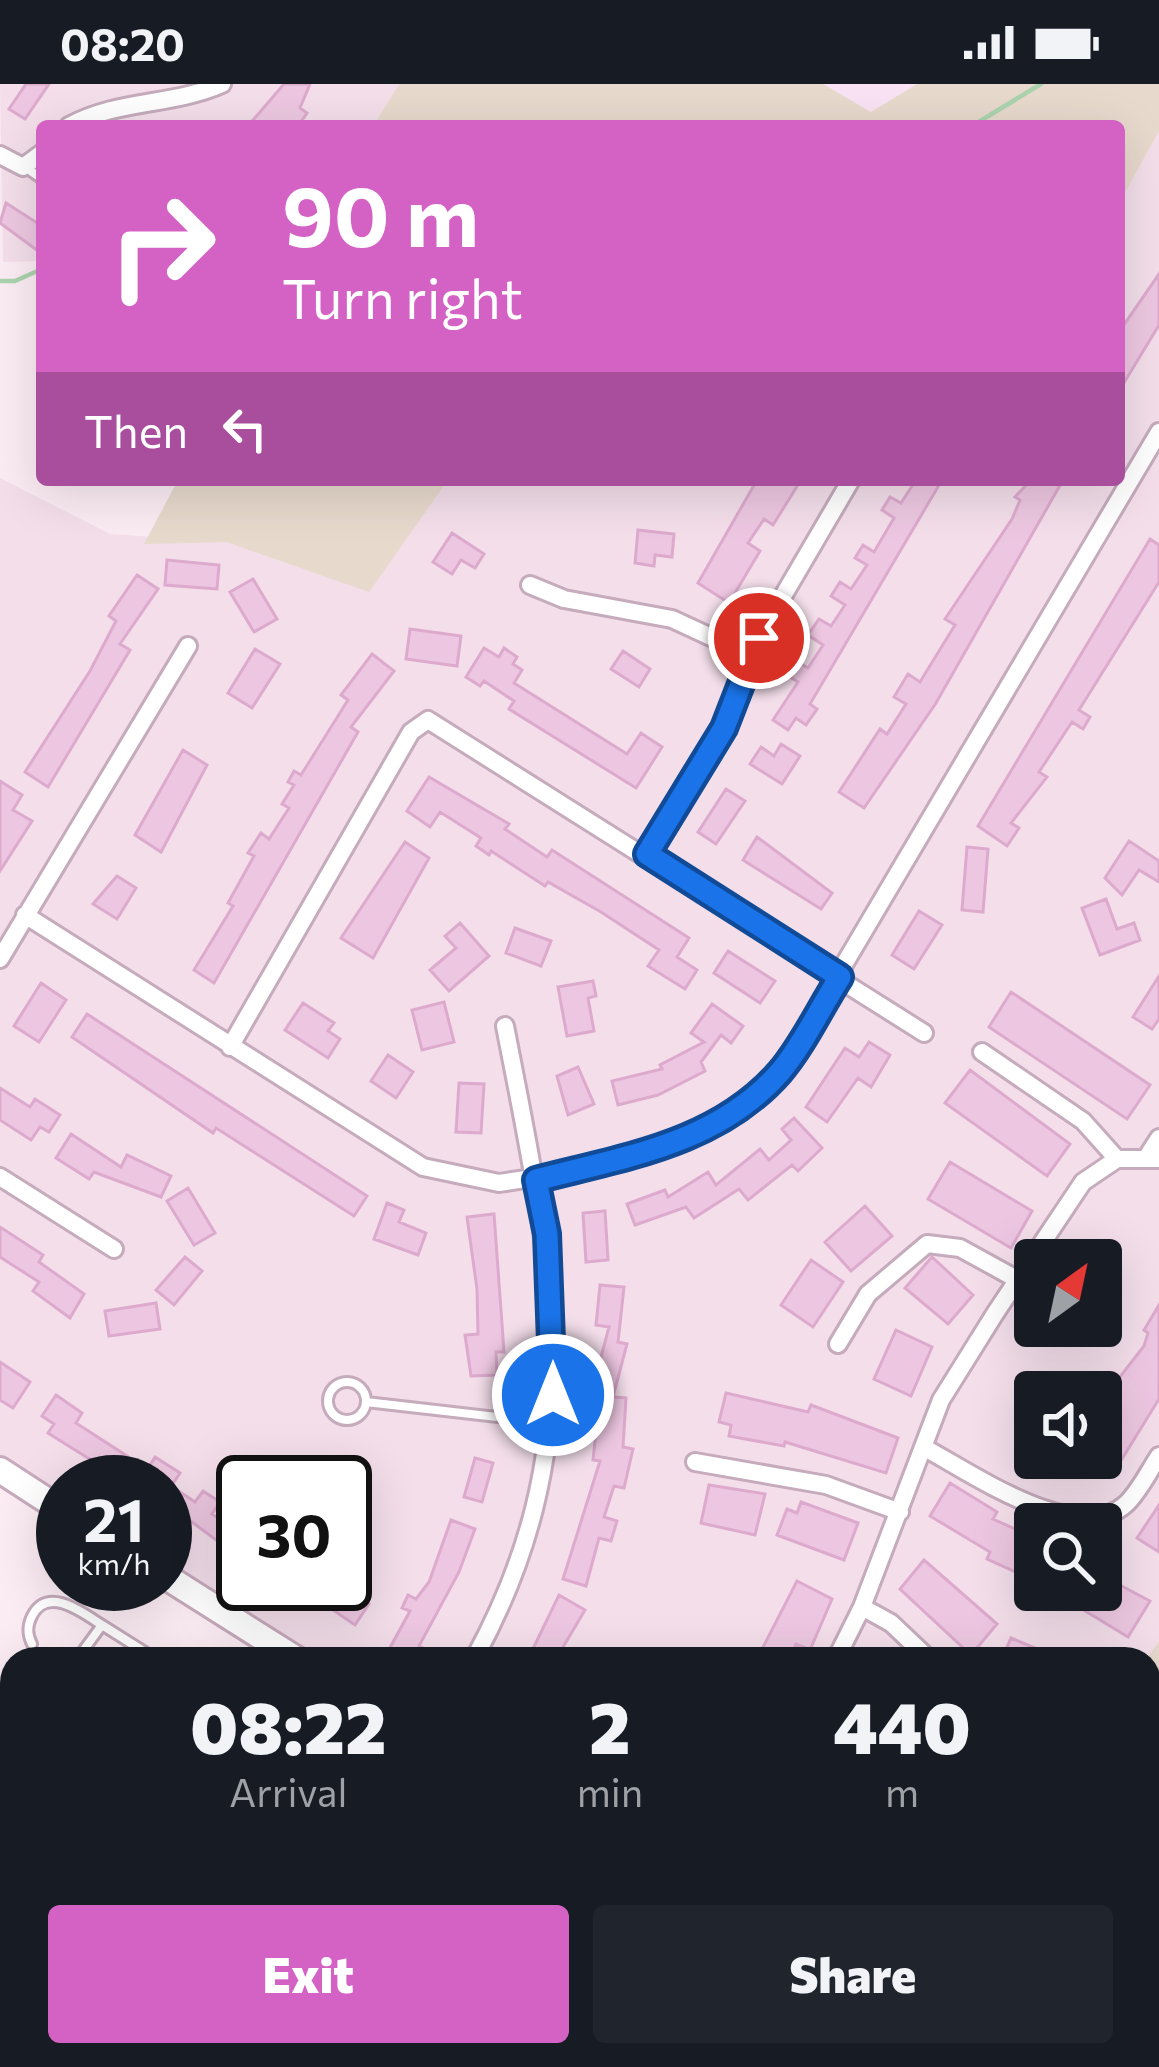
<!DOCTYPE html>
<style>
body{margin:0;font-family:Commissioner,sans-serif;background:#20242c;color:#f1f3f6;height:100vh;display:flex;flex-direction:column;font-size:45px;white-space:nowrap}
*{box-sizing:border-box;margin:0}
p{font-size:39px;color:#9ea1a6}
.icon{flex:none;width:66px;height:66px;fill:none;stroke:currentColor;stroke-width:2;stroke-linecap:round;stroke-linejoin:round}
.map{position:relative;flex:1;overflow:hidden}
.details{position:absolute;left:0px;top:1563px;width:1161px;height:420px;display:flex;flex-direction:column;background:#171b24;border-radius:36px 36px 0 0;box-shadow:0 12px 48px #0002}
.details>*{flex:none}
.banner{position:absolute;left:36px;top:36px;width:1089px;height:366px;border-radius:12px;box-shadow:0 12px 48px #0002;background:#d462c5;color:#fff;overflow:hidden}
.needle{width:78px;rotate:33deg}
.tools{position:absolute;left:1014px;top:1155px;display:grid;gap:24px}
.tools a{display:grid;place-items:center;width:108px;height:108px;border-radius:12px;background:#171b24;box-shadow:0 12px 48px #0002;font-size:60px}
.speed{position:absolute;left:36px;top:1371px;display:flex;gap:24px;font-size:60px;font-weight:700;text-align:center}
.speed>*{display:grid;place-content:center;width:156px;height:156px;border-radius:50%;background:#171b24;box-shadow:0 12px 48px #0002;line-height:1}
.speed small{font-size:30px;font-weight:400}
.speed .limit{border:6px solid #111;border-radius:18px;background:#fff;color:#111}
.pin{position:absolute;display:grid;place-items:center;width:102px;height:102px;color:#fff;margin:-51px;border:6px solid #fff;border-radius:50%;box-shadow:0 3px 12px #0007}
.me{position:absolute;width:132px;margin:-66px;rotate:0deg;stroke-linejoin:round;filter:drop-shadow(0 0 9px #0008)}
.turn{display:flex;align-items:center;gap:42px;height:252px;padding:0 48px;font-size:54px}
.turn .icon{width:156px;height:156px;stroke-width:2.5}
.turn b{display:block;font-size:84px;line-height:102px}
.then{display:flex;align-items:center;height:114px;padding:0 48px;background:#0003;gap:24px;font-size:45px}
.eta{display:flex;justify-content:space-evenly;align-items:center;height:204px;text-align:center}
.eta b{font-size:72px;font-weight:800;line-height:84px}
.cta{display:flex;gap:24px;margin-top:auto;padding:24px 48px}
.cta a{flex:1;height:138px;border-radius:12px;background:#d462c5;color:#fff;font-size:48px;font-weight:800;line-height:138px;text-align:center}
.cta a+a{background:#20242c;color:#f1f3f6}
.status{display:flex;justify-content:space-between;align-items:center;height:84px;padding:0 60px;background:#171b24;direction:ltr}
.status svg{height:33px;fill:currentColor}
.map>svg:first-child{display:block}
</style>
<div class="status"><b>08:20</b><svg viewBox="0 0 49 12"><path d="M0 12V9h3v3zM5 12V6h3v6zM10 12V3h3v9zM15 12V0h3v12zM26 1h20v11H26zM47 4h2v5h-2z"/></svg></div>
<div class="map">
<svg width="1159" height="1983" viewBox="0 0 1159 1983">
<rect width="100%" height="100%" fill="#fbecf3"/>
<path fill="#f3deea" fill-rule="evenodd" d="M0,0H399L373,42H42V177L3,178Z
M1159,47V1557L1146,1575H317L165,1477V1398H63V1411L0,1371V394L110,450L226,458L368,507L448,396H1119V120ZM1035,1176H1101V1242H1035ZM1035,1308H1101V1374H1035ZM243,1398H345V1500H243ZM1035,1440H1101V1506H1035Z
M1149,1920L1159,1928V1983H950L932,1971H1149Z
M793,1971H892L911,1983H785Z"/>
<path fill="#f9e2f4" d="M823,0H917L871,28Z"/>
<path fill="#e7d9cc" d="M399,0H823L871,28L917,0H1159V47L1119,120V42H373Z
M178,396H448L369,508L226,458L144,460Z
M1159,1557V1928L1149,1920L1146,1575Z"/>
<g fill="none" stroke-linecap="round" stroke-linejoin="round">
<path stroke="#aad3ad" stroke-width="4.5" d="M972,42L1041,0
M0,197H15L42,185
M1149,1751L1159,1750"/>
<path stroke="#c3e2c4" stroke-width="30" d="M0,1931L12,1935
M133,1971L157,1983"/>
</g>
<path fill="#edc7e1" stroke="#ddaace" stroke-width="3" d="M26,0H49L25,35L9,25Z
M284,0H310L300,24L307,29L298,42H248Z
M6,119L42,142V170L0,139Z
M1159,190V241L1119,307V248Z
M757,396H801L773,441L764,435L748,459L760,467L729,519L698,499Z
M916,396H942L810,620L817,625L806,641L796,634L788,646L773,636L798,598L787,591L796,577L808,584L823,561L808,551L819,535L831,542L845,521L831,512L840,498L851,505L867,481L855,474L863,461L874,468L894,434L882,426L890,413L901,419Z
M1031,396H1063L936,619L864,724L839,708L880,645L887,650L906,620L894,613L908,590L920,598L955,541L945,535L1012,435L1020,416L1015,413Z
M638,446L674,450L672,473L655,471L654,482L635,479Z
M452,449L484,470L475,484L461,476L452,490L433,478Z
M1150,455L1159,461V498L1079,626L1090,633L1083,645L1072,638L1039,688L1047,693L1011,739L1019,744L1007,762L978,742Z
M167,476L219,481L217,505L165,501Z
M137,491L158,505L120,560L130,566L48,703L25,688L90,587L116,537L109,532Z
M253,495L277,535L254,548L230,508Z
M410,545L461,552L457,582L406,575Z
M484,564L499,573L504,564L517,573L513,580L522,586L514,599L627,670L641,649L662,663L636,704L509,625L514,617L484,597L480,602L466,593Z
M255,565L280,580L252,624L228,609Z
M623,567L650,585L639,603L611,585Z
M372,570L394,587L351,643L358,648L214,899L194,886L233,822L228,819L254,772L248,769L261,749L269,755L289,724L282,720L294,701L288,698L294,687L301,691L348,616L341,611Z
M781,660L800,672L782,700L750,680L761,663L774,672Z
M183,666L207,681L161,768L135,751Z
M429,693L509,740L505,745L547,773L552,766L689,854L677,873L697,886L685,905L648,882L659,866L601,828L548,798L545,802L491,767L489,771L476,762L481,754L440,728L430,743L407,727Z
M0,697L22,711L13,726L32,737L0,787Z
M726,705L745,717L716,760L698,748Z
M757,753L832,809L821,825L743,776Z
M1129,757L1159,777V798L1139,786L1122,811L1105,794Z
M405,758L429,774L373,874L341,854Z
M967,763L988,765L983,828L962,826Z
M117,792L136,804L117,835L93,820Z
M1106,815L1117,845L1134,839L1140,856L1100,871L1082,824Z
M919,827L942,841L914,885L892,871Z
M460,839L489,872L449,907L430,886L456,864L445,852Z
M515,844L551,857L541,882L506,869Z
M728,867L775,897L760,919L714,889Z
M1159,892V935L1152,945L1133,933Z
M593,897L596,912L588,914L594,947L567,952L558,903Z
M41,899L66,916L39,958L14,942Z
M1011,908L1150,1001L1127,1035L989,943Z
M444,918L454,958L422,966L412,926Z
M303,919L334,939L328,947L340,955L328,974L285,946Z
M712,920L743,942L731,959L721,951L701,978L705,987L658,1011L618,1021L612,997L662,985L660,981L704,958L691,949Z
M87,930L367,1112L354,1132L216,1044L213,1049L72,953Z
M869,958L890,971L871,1003L858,994L827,1038L806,1023L845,964L859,973Z
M388,971L413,988L396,1014L371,997Z
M578,983L594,1020L568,1031L557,992Z
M970,986L1070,1060L1047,1092L945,1019Z
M459,999L484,1000L481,1049L456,1048Z
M0,1004L30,1023L35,1015L60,1031L49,1048L40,1043L31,1056L0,1036Z
M794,1034L822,1064L798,1087L792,1081L748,1116L739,1105L694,1134L686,1123L635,1141L627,1120L665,1106L668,1113L708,1088L716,1101L760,1065L769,1076L791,1056L782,1045Z
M71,1050L121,1083L127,1071L171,1092L161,1113L94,1088L89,1095L56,1074Z
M950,1078L1032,1127L1011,1164L928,1115Z
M188,1104L215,1149L194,1161L167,1117Z
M387,1119L404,1126L399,1138L426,1149L418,1171L374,1155Z
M865,1122L892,1152L851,1187L825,1158Z
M605,1127L608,1176L586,1178L583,1129Z
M494,1130L504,1268H496L497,1291L471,1292L465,1251L478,1250L477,1205L467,1133Z
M0,1143L43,1171L39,1178L84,1210L70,1234L33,1207L39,1198L0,1173Z
M185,1173L202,1187L174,1221L156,1206Z
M932,1173L973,1211L948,1240L905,1204Z
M811,1176L843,1198L813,1243L781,1221Z
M600,1201L624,1203L618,1258L627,1260L613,1313L626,1314L623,1363L633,1365L624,1404L614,1402L604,1433L617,1437L611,1457L599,1454L586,1502L563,1495L600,1377L593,1376L602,1293L596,1292L609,1243L596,1241Z
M156,1219L160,1245L109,1252L105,1227Z
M1159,1221V1315L1122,1375L1101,1361V1331L1117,1306L1112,1303L1144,1262L1148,1249L1144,1246Z
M896,1246L932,1263L911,1312L874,1295Z
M0,1278L30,1298L13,1324L0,1316Z
M726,1309L808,1328L811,1321L898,1354L886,1389L785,1358L784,1362L729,1352L731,1341L719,1338Z
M56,1311L82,1329L76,1339L127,1372L115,1391L48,1349L54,1340L42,1332Z
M155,1373L180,1389L174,1398H165L195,1418L203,1407L220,1418L212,1430L243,1450V1476L165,1418V1398L144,1391Z
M475,1374L493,1379L482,1418L464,1413Z
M950,1399L997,1428L993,1435L1035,1454V1497L987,1475L990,1468L930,1432Z
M709,1401L765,1410L755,1451L701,1439Z
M801,1418L858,1439L844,1476L777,1451L787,1425L797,1429Z
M1159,1421V1468L1137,1454Z
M451,1436L475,1445L459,1488L419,1562L425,1565L420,1575H393L386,1571L410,1527L402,1524L408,1511L416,1515L429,1498Z
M924,1476L997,1540L971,1571L900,1505Z
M1101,1491L1150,1517L1128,1553L1082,1525L1085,1520L1054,1506H1101Z
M797,1497L832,1515L810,1566L796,1560L789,1575H757Z
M295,1500H338L369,1520L355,1541Z
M559,1511L585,1526L556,1575H528Z
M1011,1554L1061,1575H1002Z"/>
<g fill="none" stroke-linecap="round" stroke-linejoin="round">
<defs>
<path id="lane" d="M25,83L42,95
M328 1317a19 19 0 1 1 38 0a19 19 0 1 1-38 0Z
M366,1318L550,1339
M102,1541L156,1575
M32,1560C27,1550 27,1542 32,1532C48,1501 83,1529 102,1541L77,1575
M45,1574L47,1575
M310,1971L329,1983
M622,1983L625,1971"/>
<path id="street" d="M69,42C119,15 172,22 222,0
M0,71L23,83L42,69
M530,501L564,515L672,535L752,572
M647,770L724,644L759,553L851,396
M25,831L423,1083L499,1099L558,1090L680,1058L730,1035L781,987L1159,348
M0,875L188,562
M230,963L411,648L428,636L924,949
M982,968L1083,1037L1117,1075
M1148,1071L1159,1054
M0,1093L114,1165
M838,1260L868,1210L927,1160L960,1164L1020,1197
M923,1363C970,1388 1079,1465 1127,1419C1140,1406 1149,1387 1159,1372
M695,1378L826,1401L900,1428
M862,1523L891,1539L929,1575
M474,1575C595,1355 550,1174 505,942
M836,1575L862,1523L941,1316L996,1228L1083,1098L1117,1075H1159
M0,1815L12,1818"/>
<path id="secondary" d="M0,1386L63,1427
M165,1492L296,1575
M909,1971L928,1983"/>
</defs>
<use href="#lane" stroke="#c5abbc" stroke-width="14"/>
<use href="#street" stroke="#c5abbc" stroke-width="22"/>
<use href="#secondary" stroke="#c7aabd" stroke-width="30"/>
<path stroke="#d2aac6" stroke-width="3" stroke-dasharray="3 9" stroke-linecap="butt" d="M266,1971L276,1976L294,1971"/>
<use href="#lane" stroke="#fff" stroke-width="8"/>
<use href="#street" stroke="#fff" stroke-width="16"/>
<use href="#secondary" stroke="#fff" stroke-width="24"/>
</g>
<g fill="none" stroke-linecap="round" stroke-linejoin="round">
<defs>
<path id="route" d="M553,1311L547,1150L536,1096C624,1073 717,1060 780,988C803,961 820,924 840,893L647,770L724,644L759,554"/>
</defs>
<use href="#route" stroke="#114b97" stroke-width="30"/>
<use href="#route" stroke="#1a73e8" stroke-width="21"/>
</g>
</svg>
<div class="tools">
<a><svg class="needle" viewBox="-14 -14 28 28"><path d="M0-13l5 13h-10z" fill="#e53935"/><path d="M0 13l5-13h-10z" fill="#9ea1a6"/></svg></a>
<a><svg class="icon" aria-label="sound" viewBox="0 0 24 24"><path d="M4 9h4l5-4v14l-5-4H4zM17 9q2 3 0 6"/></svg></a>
<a><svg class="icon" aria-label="search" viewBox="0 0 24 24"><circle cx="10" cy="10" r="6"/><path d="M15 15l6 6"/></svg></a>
</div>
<div class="speed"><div>21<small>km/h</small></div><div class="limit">30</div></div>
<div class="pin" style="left:759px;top:554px;background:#d93025"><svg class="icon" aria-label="arrive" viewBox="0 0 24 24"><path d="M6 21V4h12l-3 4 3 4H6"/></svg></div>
<svg class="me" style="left:553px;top:1311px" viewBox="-20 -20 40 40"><circle r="17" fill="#1a73e8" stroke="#fff" stroke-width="3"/><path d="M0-11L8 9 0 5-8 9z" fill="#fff"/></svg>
<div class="banner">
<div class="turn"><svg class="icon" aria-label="right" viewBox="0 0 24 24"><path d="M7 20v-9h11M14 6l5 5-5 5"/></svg><div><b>90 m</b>Turn right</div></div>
<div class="then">Then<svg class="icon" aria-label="left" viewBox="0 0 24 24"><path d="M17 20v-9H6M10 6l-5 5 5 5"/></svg></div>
</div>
<section class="details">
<div class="eta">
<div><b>08:22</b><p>Arrival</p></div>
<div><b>2</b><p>min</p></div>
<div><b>440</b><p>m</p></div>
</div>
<div class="cta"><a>Exit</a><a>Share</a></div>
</section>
</div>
